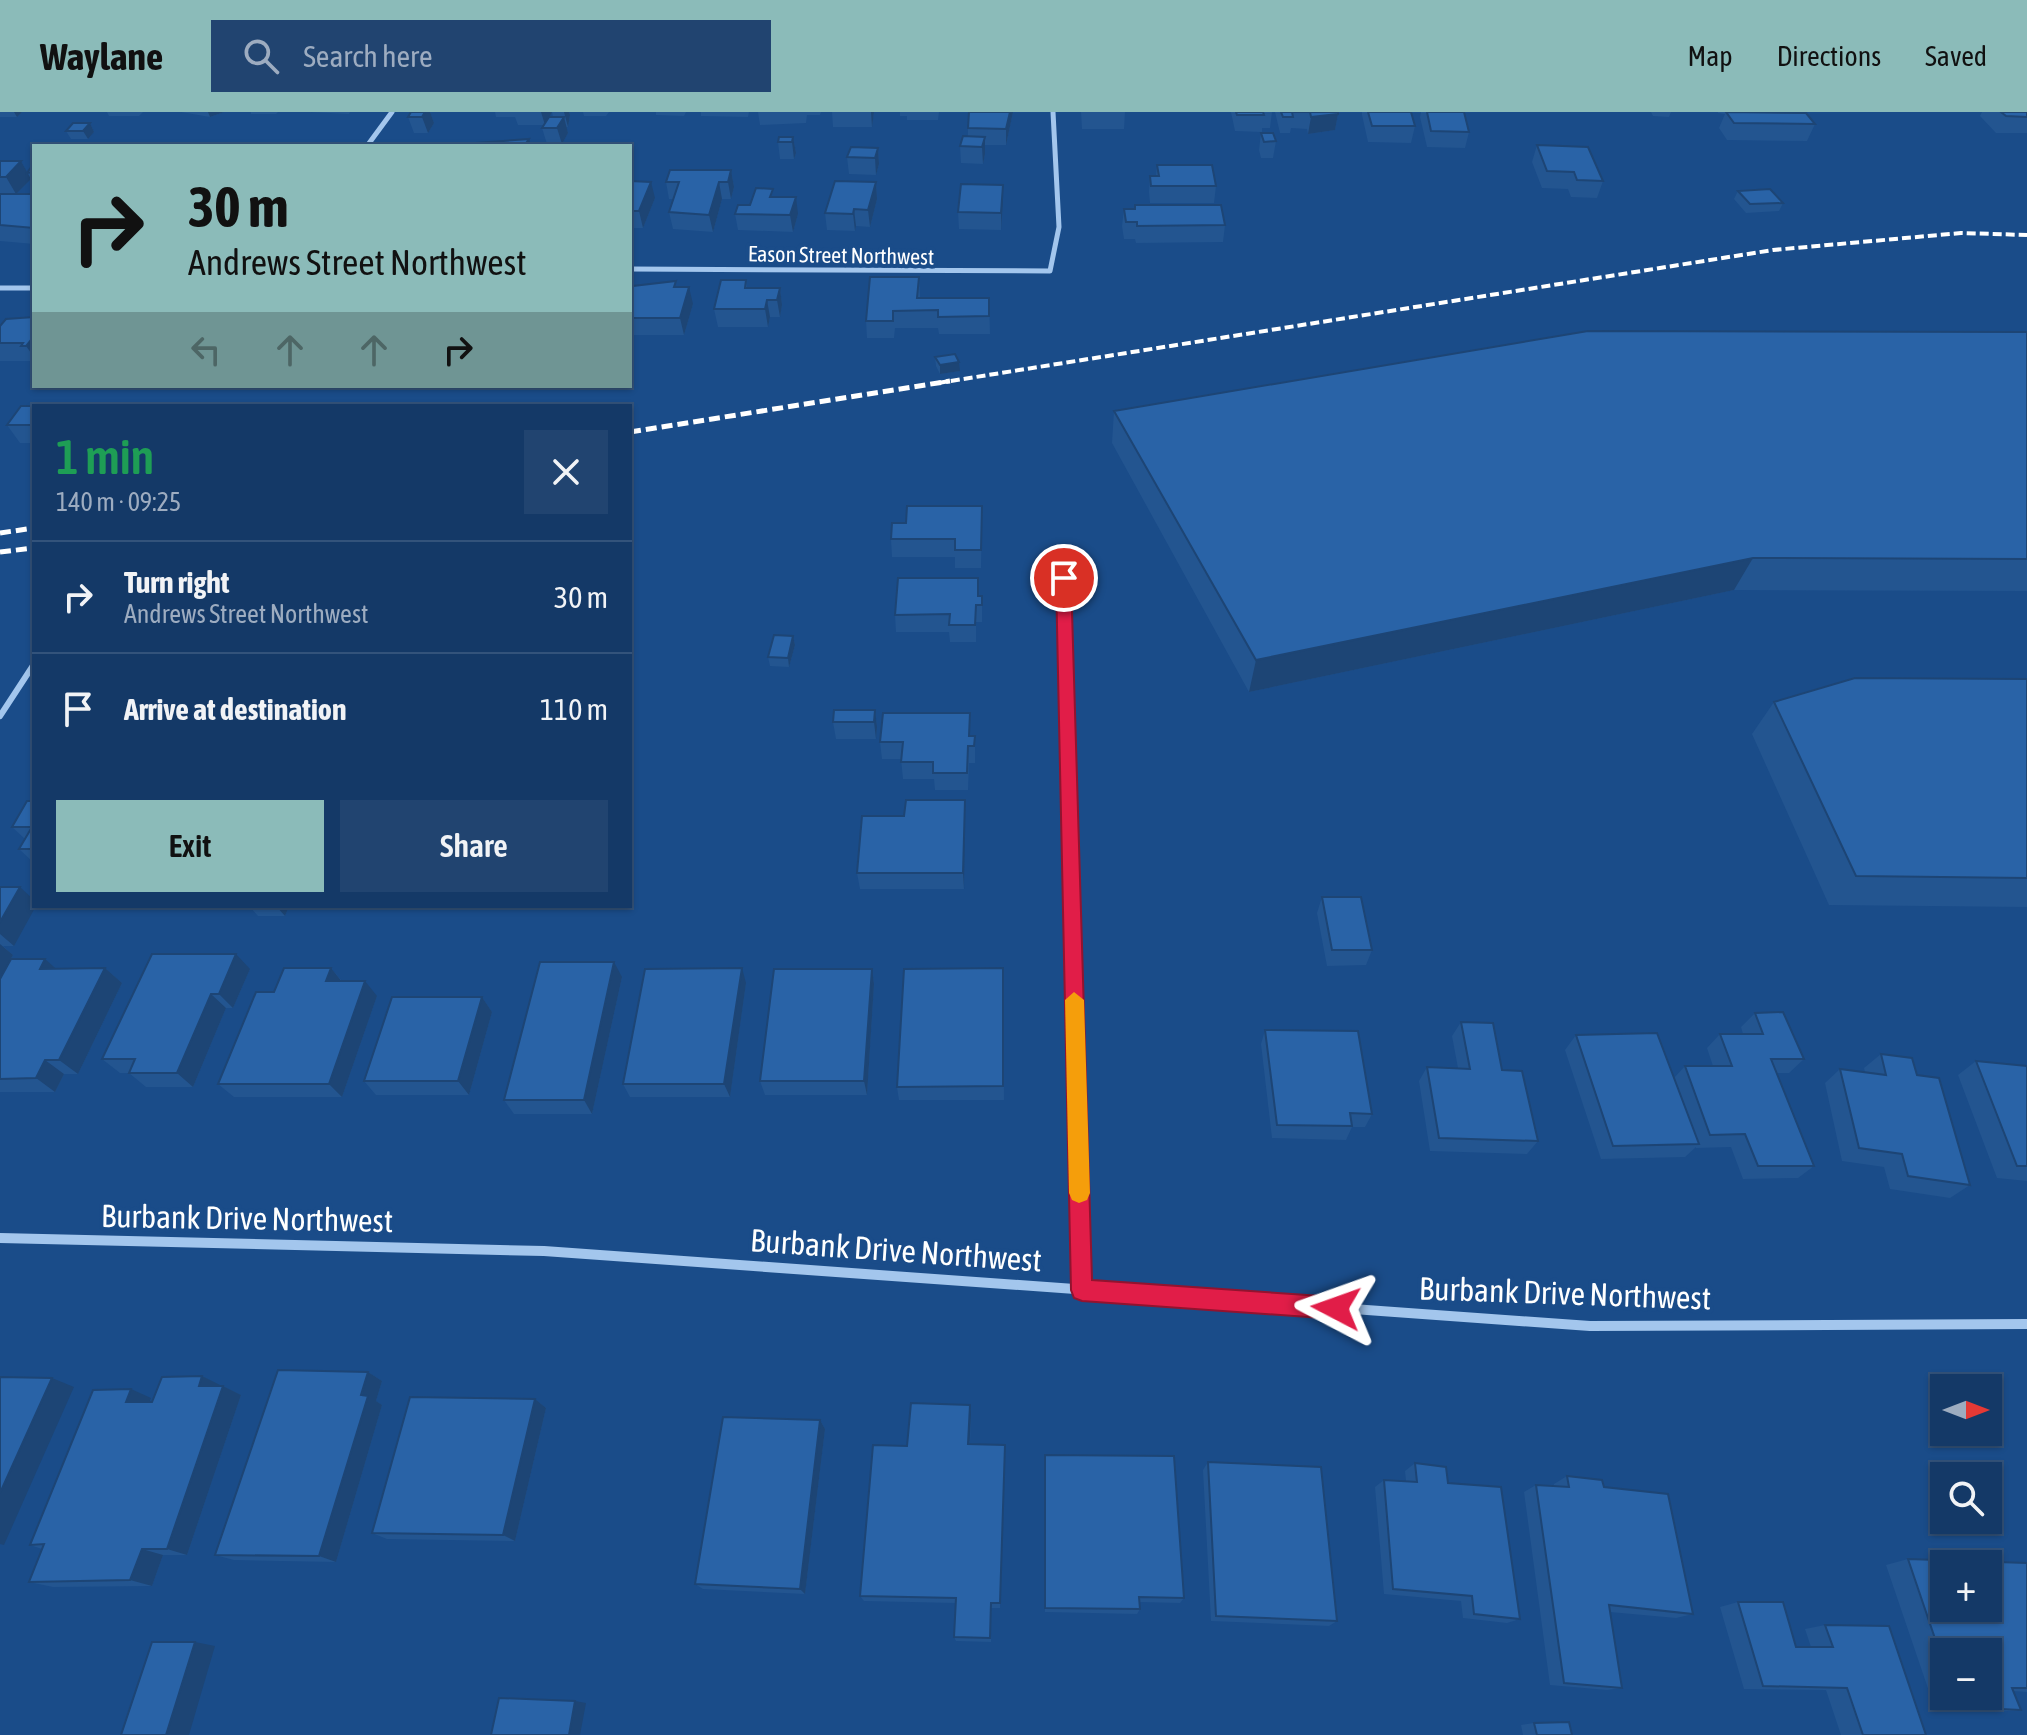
<!DOCTYPE html>
<meta charset="utf-8">
<style>
body{margin:0;font-family:"Asap Condensed",sans-serif;background:#214470;color:#f1f3f6;height:100vh;display:flex;flex-direction:column;font-size:30px;white-space:nowrap}
*{box-sizing:border-box;margin:0}
p{font-size:26px;color:#9dacc0}
.icon{flex:none;width:44px;height:44px;fill:none;stroke:currentColor;stroke-width:2;stroke-linecap:round;stroke-linejoin:round}
.map{position:relative;flex:1;overflow:hidden}
.side{position:absolute;left:32px;top:292px;width:600px;height:504px;display:flex;flex-direction:column;background:#143967;border-radius:0px;box-shadow:0 2px 6px #0004,0 0 0 2px #33537b}
.side>*{flex:none}
.banner{position:absolute;left:32px;top:32px;width:600px;height:244px;border-radius:0px;box-shadow:0 2px 6px #0004,0 0 0 2px #33537b;background:#8bbbb9;color:#111;overflow:hidden}
.needle{width:52px;rotate:90deg}
.fabs{position:absolute;left:1930px;top:1262px;display:grid;gap:16px}
.fabs a{display:grid;place-items:center;width:72px;height:72px;border-radius:0px;background:#143967;box-shadow:0 2px 6px #0004,0 0 0 2px #33537b;font-size:40px}
.pin{position:absolute;display:grid;place-items:center;width:68px;height:68px;color:#fff;margin:-34px;border:4px solid #fff;border-radius:50%;box-shadow:0 2px 8px #0007}
.me{position:absolute;width:88px;margin:-44px;rotate:274deg;stroke-linejoin:round;filter:drop-shadow(0 0 6px #0008)}
.turn{display:flex;align-items:center;gap:28px;height:168px;padding:0 24px;font-size:36px}
.turn .icon{width:104px;height:104px;stroke-width:2.5}
.turn b{display:block;font-size:56px;line-height:68px}
.lanes{display:flex;align-items:center;height:76px;padding:0 24px;background:#0003;justify-content:center;gap:40px;direction:ltr}
.lanes .off{opacity:.35}
.round{display:grid;place-items:center;flex:none;width:84px;height:84px;border-radius:0px;background:#214470}
.headline{display:flex;align-items:center;justify-content:space-between;height:136px;padding:0 24px}
h1{font-size:48px;font-weight:600;line-height:60px;color:#1e9e55}
.action{display:flex;gap:16px;margin-top:auto;padding:16px 24px}
.action a{flex:1;height:92px;border-radius:0px;background:#8bbbb9;color:#111;font-size:32px;font-weight:600;line-height:92px;text-align:center}
.action a+a{background:#214470;color:#f1f3f6}
ul{padding:0;list-style:none}
li{display:flex;align-items:center;gap:24px;height:112px;padding:0 24px;border-top:2px solid #33537b}
li div{flex:1}
li b{display:block;font-size:30px}
li em{font-style:normal}
header{display:flex;align-items:center;gap:48px;box-sizing:border-box;height:112px;padding:0 40px;background:#8bbbb9;color:#111}
header strong{font-size:38px}
nav{display:flex;gap:44px;margin-inline-start:auto;font-size:28px}
.search{width:560px;height:72px;background:#214470;display:flex;align-items:center;gap:20px;box-sizing:border-box;padding:0 28px;border-radius:0px;color:#9dacc0;font-size:30px}
.map>svg:first-child{display:block}
</style>
<header>
<strong>Waylane</strong>
<div class="search"><svg class="icon" aria-label="search" viewBox="0 0 24 24"><circle cx="10" cy="10" r="6"/><path d="M15 15l6 6"/></svg>Search here</div>
<nav><a>Map</a><a>Directions</a><a>Saved</a></nav>
</header>
<div class="map">
<svg width="2027" height="1623" viewBox="0 0 2027 1623">
<rect width="100%" height="100%" fill="#1a4c89"/>
<g fill="none" stroke-linecap="round" stroke-linejoin="round">
<path stroke="#a3c6ed" stroke-width="5" d="M367,34L392,0
M630,157L1050,159L1059,115L1053,0
M0,176H34"/>
<path stroke="#a3c6ed" stroke-width="6" d="M1063,435L1068,616
M0,604L34,552"/>
<path stroke="#a3c6ed" stroke-width="8" d="M1068,614L1079,1058"/>
<path stroke="#a3c6ed" stroke-width="10" d="M1079,1056L1082,1178
M0,1126L544,1139L1590,1214L2027,1212"/>
<path stroke="#fff" stroke-width="4" stroke-dasharray="9 4" stroke-linecap="butt" d="M938,271L1773,138L1961,121L2027,123"/>
<path stroke="#fff" stroke-width="5" stroke-dasharray="11 5" stroke-linecap="butt" d="M630,320L950,269
M0,421L34,416
M0,440L34,436"/>
</g>
<path fill="#235590" fill-rule="evenodd" d="M0,0H22L17,5H0Z
M107,0H143L139,4H109Z
M181,0H224L210,5Z
M251,0H278L276,2H251Z
M311,0H350L349,2Z
M411,0H430L434,11L428,21H414L408,5Z
M495,0H552L549,5H553L552,0H569L570,3L568,15H566L568,21L562,32H547L542,16L544,13H518L515,5H496Z
M583,0H609L606,4H584Z
M656,0H686L684,4L656,3Z
M701,0H749L748,5L701,4Z
M758,0H821L820,3H807L806,11L760,13Z
M832,0H874L872,15H833Z
M900,0H939L938,8H907V4H900Z
M1013,0L1006,33H985V42L983,52L961,51L960,34L968,24V16Z
M1081,0H1125L1124,17H1082Z
M1231,0H1272L1270,16H1262V20L1235,19Z
M1275,0H1338V2L1335,18L1308,22L1307,17L1291,16L1290,21H1280Z
M1362,0H1411L1415,14L1411,31L1368,30L1362,3Z
M1421,0H1464L1469,20L1465,36L1427,35L1420,5Z
M1651,0H1671L1669,5L1653,4Z
M1718,0H1783L1815,12L1807,29L1727,28L1719,16L1725,2L1718,1Z
M1982,0H2027V21H1996L1980,4Z
M90,11L94,20L88,27H71L66,19Z
M1261,21L1276,29L1273,46H1261L1259,38Z
M793,25L796,41L794,47H780L778,30Z
M1537,33L1603,69L1597,86L1571,85L1568,77L1542,76L1532,50Z
M878,36L879,52L876,63L849,62L847,45Z
M0,49H21L27,60L34,54V73L31,67L16,82H34V132L0,129Z
M1157,53L1216,74L1214,91H1150L1149,80L1150,64H1156Z
M731,58L734,75L731,87H722L713,120L673,117L669,100L673,87H669L666,70Z
M630,69L655,86L643,116H630Z
M876,70L877,87L870,115L856,114L855,119L827,118L825,101Z
M1738,79L1783,91L1779,99L1746,101L1734,87Z
M774,85L798,102L793,120L738,118L735,102L750,93Z
M1003,90L1001,118L959,117L958,100Z
M1135,93L1225,113L1223,130L1136,131L1135,127H1124L1122,114L1124,97H1134Z
M919,165L920,186H989L990,222H939L938,216H895L894,226H867L866,209Z
M746,168L747,176H780L782,193L780,205H770L768,215H718L714,197Z
M677,175L693,192L684,223H630V183Z
M34,205V251L31,249H0V214Z
M2027,220V479L1734,478L1249,580L1112,331L1114,299Z
M935,245L960,259L940,262L936,254Z
M34,294V331H20L7,313Z
M982,394L981,456H955V445H892L891,427L906,411Z
M978,484H982V510H976V530H950L949,520H896L895,503Z
M793,524L795,533L789,555L770,554L768,545Z
M2027,567V795L1829,793L1752,622L1774,590Z
M875,598L877,615L876,627H836L833,610Z
M975,624V651H969L968,678H935L934,667H903L901,647H882L880,630Z
M965,688L964,777H860L857,761L904,704Z
M34,689V751L19,737L25,727L12,715Z
M0,775L14,834H3L13,843L0,866Z
M1322,785L1372,838L1366,853L1327,854L1317,801Z
M249,794H289L285,804H258Z
M105,856L122,871L78,962H64L55,980H0V867L56,857Z
M331,856L342,869L377,884L342,985H234L218,972L274,880Z
M1003,856L1004,988H899L897,975Z
M250,857L233,896H226L193,975H146L129,961H120L102,947Z
M872,857L874,872L867,983H765L760,969Z
M622,865L592,1002H514L504,988Z
M746,871L730,985H630L623,972Z
M482,885L492,900L469,983H376L364,969Z
M1755,901L1804,947L1789,961H1777L1814,1054L1798,1066L1743,1067L1731,1035L1696,1036V1035L1685,1045L1601,1047L1565,938L1576,923L1674,966L1685,954H1713L1707,936L1720,922H1743L1741,915Z
M1461,910L1502,958L1538,1029L1527,1042L1430,1039L1419,969L1427,955L1458,956L1452,924Z
M1265,918L1372,1002L1365,1015H1352L1346,1028L1272,1026L1261,932Z
M1881,942L1917,963L1970,1073L1950,1086L1890,1077L1884,1055L1842,1049L1825,971L1840,957L1865,960L1864,956Z
M1976,949L2027,954V1069L1997,1066L1958,963Z
M368,1260L382,1269L376,1289L382,1293L336,1450L234,1448L215,1443Z
M202,1264L220,1274H223L241,1283L187,1443H163L152,1474L53,1475L29,1470L42,1437L30,1433L151,1286L149,1290H152Z
M535,1287L546,1296L515,1429L387,1427L372,1421Z
M971,1302L970,1332L1005,1341L1000,1496H991V1530L956,1529L954,1525L956,1491L864,1489L860,1484L907,1334Z
M820,1308L825,1317L805,1482L703,1477L695,1472Z
M1045,1343L1184,1486L1180,1491L1140,1490V1497L1137,1502L1045,1500Z
M1208,1350L1337,1509L1329,1514L1211,1509L1203,1358Z
M1415,1351L1448,1371L1520,1507L1507,1511L1463,1506L1461,1489L1384,1482L1375,1375L1384,1368L1406,1369L1405,1359Z
M1567,1364L1604,1375L1693,1502L1676,1506L1610,1500L1622,1576L1607,1578L1550,1573L1524,1380L1536,1373L1554,1374V1372Z
M1908,1447L2027,1451V1580L2013,1579L2021,1598L1995,1600L1935,1597L1886,1453ZM1944,1540L1988,1584H1944Z
M1738,1490L1796,1535H1811L1805,1517L1825,1513L1926,1623H1841L1826,1578L1744,1577L1720,1495Z
M1534,1611L1572,1623H1523L1521,1613Z"/>
<path fill="#1d4575" d="M14,0H22L17,5Z
M208,0H224L210,5Z
M425,0H430L434,11L428,21L422,5Z
M541,0H552L545,13Z
M564,0H569L570,3L568,15Z
M871,0H874L872,15Z
M1010,0H1013L1006,33V17Z
M1338,2L1335,18L1308,22L1311,5Z
M564,5L568,21L562,32L557,16Z
M90,11L94,20L88,27L83,19Z
M793,25L796,41L794,47L792,30Z
M985,25V42L983,52L982,35Z
M529,27L531,34H524Z
M878,36L879,52L876,63L875,46Z
M21,49L31,67L16,82L6,65Z
M731,58L734,75L731,87L728,70Z
M651,70L655,86L643,116L639,99Z
M719,70L722,87L713,120L709,103Z
M876,70L877,87L870,115L868,98Z
M1003,73V90L1001,118V101Z
M796,85L798,102L793,120L790,103Z
M854,97L856,114L855,119L853,102Z
M689,175L693,192L684,223L680,206Z
M780,176L782,193L780,205L777,188Z
M767,188L770,205L768,215L765,197Z
M34,224V245L26,234Z
M959,250L960,259L940,262V253Z
M1753,446L1734,478L1249,580L1256,548Z
M793,524L795,533L789,555L788,546Z
M875,598L877,615L876,627L874,610Z
M965,688V704L964,777L963,761Z
M20,775L34,788V794H36L14,834L0,822V810Z
M276,794H289L285,804Z
M0,832L13,843L0,866Z
M236,842L250,857L233,896L219,882Z
M45,847L62,862L40,857Z
M614,850L622,865L592,1002L584,988Z
M105,856L122,871L78,962L59,948Z
M331,856L343,871L326,869Z
M742,856L746,871L730,985L724,972Z
M872,857L874,872L867,983L864,969Z
M365,869L377,884L342,985L329,972Z
M211,882L226,896L193,975L177,961Z
M482,885L492,900L469,983L458,969Z
M45,948L64,962L55,980L36,966Z
M368,1260L382,1269L376,1289L382,1293L336,1450L319,1444Z
M202,1264L220,1273L217,1283L199,1274Z
M52,1266L74,1275L4,1433L0,1432V1381Z
M223,1274L241,1283L187,1443L167,1437Z
M131,1277L151,1286L146,1299L126,1290Z
M535,1287L546,1296L515,1429L503,1423Z
M970,1293L971,1302L969,1340L968,1332Z
M820,1308L825,1317L805,1482L800,1477Z
M142,1437L163,1443L152,1474L130,1468Z
M195,1530L215,1534L189,1623H166Z
M575,1589L586,1591L580,1623H569Z"/>
<path fill="#2963a7" stroke="#1d4575" stroke-width="2" fill-rule="evenodd" d="M411,0H425L422,5H408Z
M969,0H1010L1006,17L968,16Z
M1236,0H1263L1264,3H1237Z
M1281,0H1338V2L1311,5L1310,0H1292L1293,5H1283Z
M1368,0H1411L1415,14H1372Z
M1427,0H1464L1469,20L1431,19Z
M1726,0L1806,1L1815,12L1734,11Z
M2001,0H2027V5L2006,4Z
M549,5H564L557,16H542Z
M73,11H90L83,19H66Z
M1261,21H1273L1276,29L1264,30Z
M963,24L985,25L982,35L960,34Z
M779,25H793L792,30H778Z
M529,27L524,34H474L476,31Z
M586,31L585,34H569V32Z
M1537,33L1588,35L1603,69L1577,68L1574,60L1547,59Z
M851,35L878,36L875,46L847,45Z
M0,49H21L6,65H0Z
M1157,53H1212L1216,74H1151L1150,64H1159Z
M32,54H34V60L27,61Z
M670,58H731L728,70H719L709,103L669,100L679,70H666Z
M630,69L651,70L639,99H630Z
M835,69L876,70L868,98L854,97L853,102L825,101Z
M961,72L1003,73L1001,101L958,100Z
M756,76L773,77L770,85H796L790,103L735,102L738,93H750Z
M1770,77L1783,91L1750,92L1738,79Z
M0,82H34V116L0,113Z
M1135,93H1221L1225,113L1137,114V110H1126L1124,97H1135Z
M870,165H919L917,186H989V204L938,205V198L893,199V209H866Z
M721,168H746L745,176H780L777,188H767L765,197H714Z
M676,169L674,175H689L680,206H630V183L633,174Z
M34,205V224L26,234H21L23,231H0V214L6,207Z
M1588,219L2027,220V447L1753,446L1256,548L1114,299Z
M955,242L959,250L940,253L935,245Z
M21,294H58H34V313H7Z
M907,394H982L981,438H955V427H891L892,411H906Z
M898,466H978V484H982V493H976L975,513H949L950,502L895,503Z
M774,523L793,524L788,546L768,545Z
M1855,566L2027,567V766L1856,764L1774,590Z
M834,598H875L874,610H833Z
M883,601H970L969,624H975L974,634H968L967,661H933V650H901L903,630H880Z
M906,688H965L963,761H857L862,704H904Z
M27,689H34V737H19L32,715H12Z
M0,775H20L0,810Z
M1322,785H1361L1372,838H1332Z
M152,842H236L219,882H211L177,961H129L135,947H102Z
M11,847H45L40,857L105,856L59,948H45L36,966L0,967V867Z
M540,850H614L584,988H504Z
M284,856H331L326,869H365L329,972H218L256,880H274Z
M742,856L724,972H623L645,857Z
M1003,856V974L897,975L904,857Z
M774,857H872L864,969H760Z
M392,885H482L458,969H364Z
M1783,900L1804,947H1771L1814,1054H1758L1745,1022L1710,1023L1685,954H1732L1720,922H1763L1755,901Z
M1461,910L1493,911L1502,958L1522,959L1538,1029L1439,1026L1427,955L1470,957Z
M1265,918L1358,919L1372,1002L1350,1001L1352,1014L1277,1013Z
M1657,921L1699,1032L1613,1034L1576,923Z
M1881,942L1912,946L1917,963L1939,966L1970,1073L1908,1064L1902,1042L1859,1036L1840,957L1886,963Z
M1976,949L2027,954V1054H2017Z
M278,1258L368,1260L361,1283L368,1284L319,1444L215,1443Z
M202,1264L199,1274H223L167,1437H142L130,1468L29,1470L44,1432L30,1433L93,1278L131,1277L126,1290H152L162,1265Z
M0,1265L52,1266L0,1381Z
M410,1285L535,1287L503,1423L372,1421Z
M911,1291L970,1293L968,1332L1005,1333L1000,1491H991L990,1526L954,1525L956,1486L860,1484L873,1333L907,1334Z
M723,1305L820,1308L800,1477L695,1472Z
M1045,1343L1174,1344L1184,1486L1139,1485L1140,1497L1045,1496Z
M1208,1350L1321,1355L1337,1509L1216,1504Z
M1415,1351L1446,1355L1448,1371L1501,1375L1520,1507L1474,1502L1472,1484L1393,1477L1384,1368L1417,1370Z
M1567,1364L1602,1368L1604,1375L1668,1382L1693,1502L1609,1493L1622,1576L1564,1571L1536,1373L1569,1375Z
M1908,1447L2027,1451V1576H2012L2021,1598L1959,1595L1955,1584H1988V1540H1944V1553ZM1944,1452H1988V1496H1944Z
M1738,1490H1783L1796,1535H1833L1825,1513L1889,1514L1926,1623H1863L1847,1576L1763,1574Z
M152,1530H195L166,1623H121Z
M499,1586L575,1589L569,1623H491Z
M1569,1610L1572,1623H1537L1534,1611Z"/>
<path fill="#e11d48" stroke="#92132f" stroke-width="2" d="M1064,461L1071,466L1092,1168L1336,1185L1344,1188L1347,1196L1344,1204L1336,1207L1082,1189L1074,1186L1071,1178L1056,466Z"/>
<path fill="#f59e0b" d="M1074,880L1084,888L1090,1081L1087,1088L1079,1091L1072,1088L1069,1081L1065,888Z"/>
<g text-anchor="middle" dominant-baseline="central" stroke-width="8" stroke-linejoin="round" paint-order="stroke">
<g font-size="22" fill="#fff" stroke="#1a4c89">
<text transform="translate(841 143) rotate(1)">Eason Street Northwest</text>
</g>
<g font-size="32" fill="#fff" stroke="#1a4c89">
<text transform="translate(247 1106) rotate(1)">Burbank Drive Northwest</text>
<text transform="translate(896 1138) rotate(4)">Burbank Drive Northwest</text>
<text transform="translate(1565 1181) rotate(2)">Burbank Drive Northwest</text>
</g>
</g>
</svg>
<div class="fabs">
<a><svg class="needle" viewBox="-14 -14 28 28"><path d="M0-13l5 13h-10z" fill="#e53935"/><path d="M0 13l5-13h-10z" fill="#9dacc0"/></svg></a>
<a><svg class="icon" aria-label="search" viewBox="0 0 24 24"><circle cx="10" cy="10" r="6"/><path d="M15 15l6 6"/></svg></a>
<a>+</a>
<a>−</a>
</div>
<div class="pin" style="left:1064px;top:466px;background:#d93025"><svg class="icon" aria-label="arrive" viewBox="0 0 24 24"><path d="M6 21V4h12l-3 4 3 4H6"/></svg></div>
<svg class="me" style="left:1336px;top:1196px" viewBox="-20 -20 40 40"><path d="M0-17L14 15 0 8-14 15z" fill="#e11d48" stroke="#fff" stroke-width="4"/></svg>
<div class="banner">
<div class="turn"><svg class="icon" aria-label="right" viewBox="0 0 24 24"><path d="M7 20v-9h11M14 6l5 5-5 5"/></svg><div><b>30 m</b>Andrews Street Northwest</div></div>
<div class="lanes"><svg class="icon off" aria-label="left" viewBox="0 0 24 24"><path d="M17 20v-9H6M10 6l-5 5 5 5"/></svg><svg class="icon off" aria-label="ahead" viewBox="0 0 24 24"><path d="M12 20V5M6 11l6-6 6 6"/></svg><svg class="icon off" aria-label="ahead" viewBox="0 0 24 24"><path d="M12 20V5M6 11l6-6 6 6"/></svg><svg class="icon" aria-label="right" viewBox="0 0 24 24"><path d="M7 20v-9h11M14 6l5 5-5 5"/></svg></div>
</div>
<section class="side">
<div class="headline"><div><h1>1 min</h1><p>140 m · 09:25</p></div><a class="round"><svg class="icon" aria-label="close" viewBox="0 0 24 24"><path d="M6 6l12 12M18 6L6 18"/></svg></a></div>
<ul>
<li><svg class="icon" aria-label="right" viewBox="0 0 24 24"><path d="M7 20v-9h11M14 6l5 5-5 5"/></svg><div><b>Turn right</b><p>Andrews Street Northwest</p></div><em>30 m</em></li>
<li><svg class="icon" aria-label="arrive" viewBox="0 0 24 24"><path d="M6 21V4h12l-3 4 3 4H6"/></svg><div><b>Arrive at destination</b></div><em>110 m</em></li>
</ul>
<div class="action"><a>Exit</a><a>Share</a></div>
</section>
</div>
